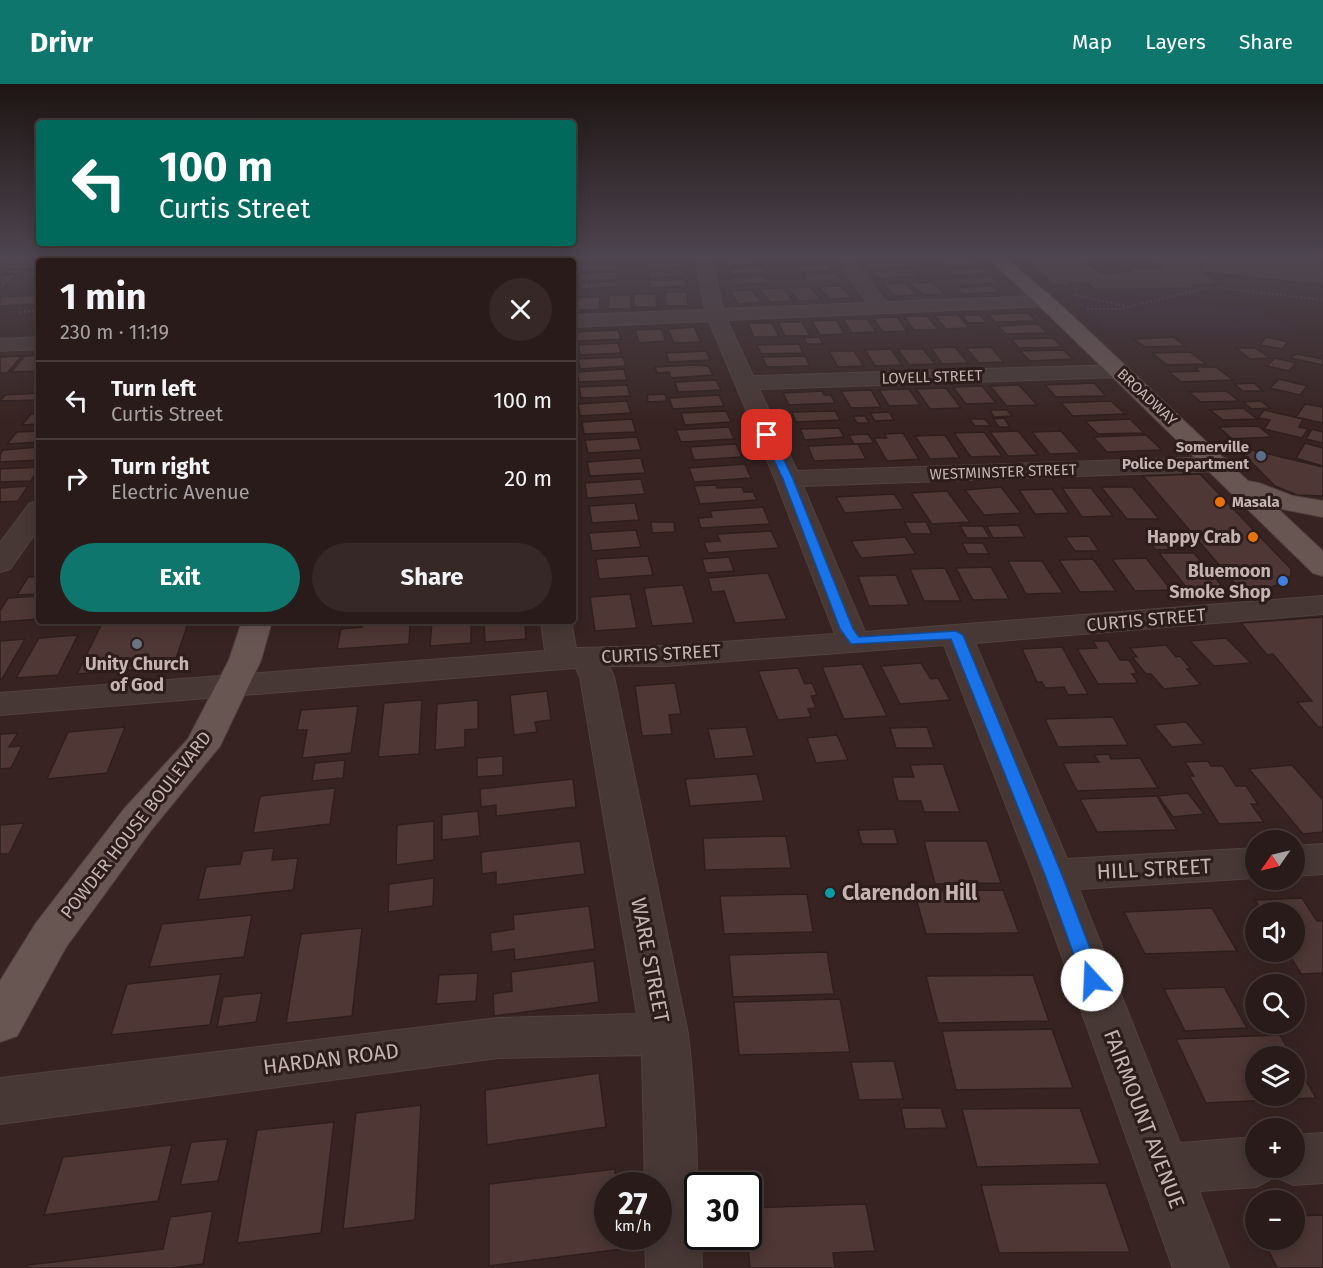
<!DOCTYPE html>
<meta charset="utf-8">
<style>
body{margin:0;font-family:"Fira Sans",sans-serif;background:#352827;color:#f1f3f6;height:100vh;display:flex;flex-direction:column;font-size:22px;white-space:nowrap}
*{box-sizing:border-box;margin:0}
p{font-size:20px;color:#a5a1a2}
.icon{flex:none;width:33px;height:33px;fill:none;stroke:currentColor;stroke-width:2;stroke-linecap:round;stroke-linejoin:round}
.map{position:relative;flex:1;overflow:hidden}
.side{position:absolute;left:36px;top:174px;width:540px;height:366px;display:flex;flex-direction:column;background:#291b1a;border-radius:6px;box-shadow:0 3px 15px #0003,0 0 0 2px #453939}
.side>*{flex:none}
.guide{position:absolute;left:36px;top:36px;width:540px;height:126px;border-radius:6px;box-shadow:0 3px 15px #0003,0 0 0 2px #453939;background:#00695c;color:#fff;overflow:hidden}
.needle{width:39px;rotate:236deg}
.controls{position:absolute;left:1245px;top:746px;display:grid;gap:12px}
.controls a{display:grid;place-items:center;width:60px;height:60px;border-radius:50%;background:#291b1a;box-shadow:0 3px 15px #0003,0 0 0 2px #453939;font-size:30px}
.speed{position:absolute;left:594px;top:1088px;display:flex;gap:12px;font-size:30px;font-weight:700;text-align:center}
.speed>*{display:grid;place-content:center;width:78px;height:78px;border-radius:50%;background:#291b1a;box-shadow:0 3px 15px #0003,0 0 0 2px #453939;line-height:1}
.speed small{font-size:15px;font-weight:400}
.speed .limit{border:3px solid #111;border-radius:9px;background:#fff;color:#111}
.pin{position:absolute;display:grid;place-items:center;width:51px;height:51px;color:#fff;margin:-26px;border-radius:12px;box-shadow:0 3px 9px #0006}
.me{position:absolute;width:66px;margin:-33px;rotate:340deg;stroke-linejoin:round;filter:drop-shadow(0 0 4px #0008)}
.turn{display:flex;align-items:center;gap:21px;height:126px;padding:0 24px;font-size:27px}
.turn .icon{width:78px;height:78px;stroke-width:2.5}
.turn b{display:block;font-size:42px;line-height:51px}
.round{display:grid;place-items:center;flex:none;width:63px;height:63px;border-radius:32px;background:#352827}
.overview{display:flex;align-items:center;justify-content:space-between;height:102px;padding:0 24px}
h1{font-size:36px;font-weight:700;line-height:45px}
.button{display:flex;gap:12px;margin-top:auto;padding:12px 24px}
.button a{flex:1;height:69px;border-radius:36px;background:#0f766e;color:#fff;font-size:24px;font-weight:700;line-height:69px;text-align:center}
.button a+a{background:#352827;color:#f1f3f6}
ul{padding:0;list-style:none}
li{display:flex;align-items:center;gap:18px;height:78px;padding:0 24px;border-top:2px solid #453939}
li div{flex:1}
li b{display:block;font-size:22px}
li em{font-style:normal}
header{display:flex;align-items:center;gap:36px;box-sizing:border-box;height:84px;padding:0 30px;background:#0f766e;color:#fff}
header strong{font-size:28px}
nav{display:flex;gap:33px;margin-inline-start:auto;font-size:21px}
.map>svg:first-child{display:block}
</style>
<header>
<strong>Drivr</strong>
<nav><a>Map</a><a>Layers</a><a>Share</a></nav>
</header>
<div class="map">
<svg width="1323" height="1184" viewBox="0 0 1323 1184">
<rect width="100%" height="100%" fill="#372422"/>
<path fill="#38242b" d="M1191,208L1218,226L1255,223L1295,247L1257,249L1226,230L1256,251L1105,246L1068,212Z"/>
<path fill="#4e3734" stroke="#2e1f1d" stroke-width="1.5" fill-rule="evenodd" d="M0,172H115L110,177H39V187L34,188L31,185L0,186Z
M115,172H149L144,177H110Z
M487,172V174H476V177H437V175Z
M615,172L618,177L583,179L581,173Z
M646,172H682L683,174L649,176Z
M821,172L827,178L795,179L789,173Z
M859,172H899L902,174L864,176Z
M1023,172H1200L1202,188L1221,200L1192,201L1196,204L1136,205H1093L1090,201L1075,198L1070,199L1072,201H1054ZM1129,173H1146L1162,184L1128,185L1132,187L1108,190L1099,188L1082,175H1132Z
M1200,172L1323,173V201L1202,188Z
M536,174V177H501V175Z
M756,174L761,180L728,182L724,176Z
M970,175L978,181L943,182L936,176Z
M680,177L684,183L649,185L646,178Z
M901,177L908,183L868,185L862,179Z
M615,180L618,186L582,188L580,181Z
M827,180L833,187L800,188L795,182Z
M761,183L766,189L732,191L728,185Z
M982,184L990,190L954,192L946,186Z
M911,185L918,192L878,194L871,188Z
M682,186L686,192L650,194L647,188Z
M615,188L618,195L581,197L579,190Z
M835,189L842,196L808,197L802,191Z
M18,190L0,207V191Z
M765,192L770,199L736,201L731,194Z
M991,193L999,199L963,201L955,195Z
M684,195L688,202L651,204L648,197Z
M616,197L619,203L582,205L580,199Z
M931,198L945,210L923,211L909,199Z
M904,199L917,211L895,212L883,200Z
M840,202L852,214L830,215L818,203Z
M992,202L1000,208L963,210L955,204Z
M810,203L821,216L799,217L788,204Z
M783,204L793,217L770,218L760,205Z
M752,206L761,218L738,220L730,207Z
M665,208H687L688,222H666Z
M634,210H656L657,223H634Z
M39,211V220L0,222V213Z
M609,211H631V225H608Z
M578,213H600L599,226H576Z
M1028,229L1036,237L995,238L988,230Z
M934,231H958L970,244L946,245Z
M962,231H980L987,239H968Z
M904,232H927L938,245L914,246Z
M897,233L907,247L883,248L873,234Z
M843,235H867L876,248L852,249Z
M836,236L845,250L820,251L812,237Z
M778,238H802L810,252H785Z
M748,239H772L779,253H754Z
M1038,240L1047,249L1006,250L998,242Z
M694,243L701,258L674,259L668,245Z
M661,245L666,257L639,259L635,246Z
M618,246L621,255L577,257L575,248Z
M819,253L823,260H807L804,254Z
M1173,253L1185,262L1145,263L1134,255Z
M1266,253L1288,258L1282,265L1260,261Z
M1053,254L1062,263L1019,264L1011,255Z
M618,259L621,269L580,271L578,261Z
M799,260L803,269L761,270L757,261Z
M955,263L968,279L942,280L931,264Z
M991,263L1004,278L979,279L966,264Z
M1236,264H1255L1270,274L1250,275Z
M891,265L902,281L875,282L865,266Z
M898,265H923L935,280L909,281Z
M1063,266L1073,275L1030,277L1020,267Z
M706,267L710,276L669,278L666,269Z
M829,267H854L864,282L838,283Z
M1190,268L1206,280L1167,281L1152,269Z
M1296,270L1323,275V281L1291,274Z
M39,271V287L11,288L25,272Z
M22,272L7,289H0V273Z
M805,272L810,282L767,283L762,273Z
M623,273L626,282L580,285L578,275Z
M1275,274L1296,279L1289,287L1267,282Z
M694,281L708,282L713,291L671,294L669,288L657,289L655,283Z
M1195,283H1216L1233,296L1181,298L1169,288L1199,287Z
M624,285L627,296L579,298L577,288Z
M1279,295L1307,302L1300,311L1270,304Z
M716,296L721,306L678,308L675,298Z
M1094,299L1106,312L1056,313L1045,301Z
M1254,299L1263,307H1243L1234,300Z
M627,301L630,312L581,314L579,303Z
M1019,301L1037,321L1007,322L990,302Z
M982,302L996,319L966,320L953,303Z
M946,304L961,324L930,325L916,305Z
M909,305L920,321L889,322L879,306Z
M871,306L881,323L851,324L841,307Z
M822,307L824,311H831L835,319L789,321L783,309Z
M1226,307L1239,317L1201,318L1189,308Z
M39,309L38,316L0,317L5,311Z
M665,310L667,317L648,318L647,311Z
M719,311L724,322L673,325L669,314Z
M627,317L631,329L580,332L578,320Z
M1111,317L1125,330L1073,332L1061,319Z
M1261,317L1270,324L1252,325L1243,318Z
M1305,320L1322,323L1323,321V339L1296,333Z
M1243,324L1257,335L1223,336L1210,326Z
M990,326H1007L1012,332L994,333Z
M1264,326L1303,335L1299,343L1308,345L1302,354L1264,345L1270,336L1258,334Z
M726,327L731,338L685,341L681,329Z
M835,327L840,336L796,338L792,328Z
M889,328L894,336L875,337L870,329Z
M39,329V340L22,341L31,330Z
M853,332H865L869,339H857Z
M1004,334L1010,343H999L993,335Z
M632,335L636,348L584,350L582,338Z
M969,335H985L991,342H975Z
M1130,335L1144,349L1098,350L1085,337Z
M1258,342L1272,353L1232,355L1219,343Z
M729,343L734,355L681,358L676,346Z
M839,344L844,353L805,356L800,345Z
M1312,345L1323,348V359L1306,355Z
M39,347V358L7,360L17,348Z
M1018,347L1038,371L1008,372L990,348Z
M1061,347L1080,369L1050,370L1032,348Z
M984,348L1002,372L971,373L954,349Z
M903,349L919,375L887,377L874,354H887L884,350Z
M868,350L874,359L854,360L849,351Z
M945,351L960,374L930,375L915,352Z
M1146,351L1162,366L1107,368L1093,353Z
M637,353L641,366L588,369L585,356Z
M1305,359L1323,364V382L1296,374Z
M736,360L742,373L694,376L690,363Z
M858,360L866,375L814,377L808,362Z
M1235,362L1323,383V412L1297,411L1275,402Z
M39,363V376L0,378V370L3,366Z
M641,374L645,389L590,392L587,378Z
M745,380L751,394L694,398L689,384Z
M39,383L31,397L0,398V385Z
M1200,390L1291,485V491L1287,497L1269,504H1239L1143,392Z
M641,395L645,410L587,414L585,399Z
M716,401L717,404L742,403L744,408H753L757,416L700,420L694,402Z
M28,402L18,417L0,418V404Z
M1001,403L1021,429L984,431L965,406Z
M1101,403H1132L1159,435H1127Z
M1062,404H1091L1113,432L1082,433Z
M1052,405L1069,429L1035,430L1019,406Z
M947,407L970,438L932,440L911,409Z
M894,410L904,425L845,429L836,413Z
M635,419L639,436L592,439L589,422Z
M763,423L770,440L701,444L698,434L712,433L710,427Z
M651,438H674L675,448L652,449Z
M905,438H926L932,450H911Z
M1018,441L1025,453L993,454L987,442Z
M960,442H983L990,454H967Z
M636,446L641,463L592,467L589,449Z
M771,447L779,464L708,469L704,458L720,457L717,450Z
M1089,452L1099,467H1075L1065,453Z
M1144,452H1166L1178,465L1156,466Z
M905,453L916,470L861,474L851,457Z
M962,459H983L989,470H968Z
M1159,469H1194L1223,503L1187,504Z
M648,472L653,491L599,495L596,475Z
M729,473L734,487L706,489L702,475Z
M1146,474L1171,506L1135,507L1112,475Z
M1093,475L1116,507L1080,508L1059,476Z
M1008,477H1042L1063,509L1026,510Z
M991,483L1009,515L973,516L956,484Z
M945,484L961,517H924L910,485Z
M768,489L787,535L735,539L724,507L712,508L708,494Z
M896,491L909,521L869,522L858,492Z
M39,492V510L17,511L28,493Z
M683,501L694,539L652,542L644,504Z
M630,510L637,544L595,547L590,513Z
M39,512V535L0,538V527L8,514Z
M1323,533V643H1318L1297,618L1312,617L1273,570L1267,571L1241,539Z
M103,537H189L173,583L77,590Z
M363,537L410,539L409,560L337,565L341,545L362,543Z
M432,537H471V559L430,562Z
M484,537H525L526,555L485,558Z
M78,551L58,591L16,594L39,554Z
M1226,554L1251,579L1214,582L1190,557Z
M25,555L2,595H0V557Z
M1093,557H1108L1120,576H1129L1137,589L1132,590L1138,599L1098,600L1077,565L1097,564Z
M1166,561L1176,573L1180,572L1191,585H1187L1201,601L1164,605L1151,590H1146L1132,573H1137L1130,564Z
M1062,563L1088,610L1068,611L1064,603L1045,604L1042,598H1037L1022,565Z
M921,579L931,595L938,594L950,616L900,620L881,582Z
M862,580L887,632L844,635L822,583Z
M798,584L805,600L812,599L817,611L811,612L816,624L808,625L811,633L778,636L758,587Z
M675,599L681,630L669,631L672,650L642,652L635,602Z
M547,607L551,636L535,638L537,648L514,651L510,611Z
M422,616L419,670L378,673L384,619Z
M478,616V645L465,646V663L435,666L437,620Z
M358,622L351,669L302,674L307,646H297L301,626Z
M1113,633L1128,661L1058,663L1045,635Z
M1186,638L1204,660L1172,663L1154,641Z
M125,643L107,689L47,695L68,648Z
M746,643L754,672L715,675L708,645Z
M927,643L934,664H896L890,644Z
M18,649L9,663L22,662L11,684L0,685V650Z
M837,651L848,676L816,679L807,654Z
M1109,670L1111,675L1140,674L1158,704L1077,707L1063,679L1099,678L1094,671Z
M503,672V691L477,693V674Z
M345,676L343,694L312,697L315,679Z
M1208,677L1211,682H1223L1236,702H1246L1258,720H1251L1264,738L1219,740L1189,692H1194L1185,678Z
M943,680L960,728H924L921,717H898L892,693H914L910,681Z
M1292,681L1323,716V748L1303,750L1249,685Z
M757,690L764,717L690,722L685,695Z
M573,695L576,723L496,732V721L481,723L480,705Z
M335,704L330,740L253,749L260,712Z
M1188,709L1204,730L1173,733L1158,712Z
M1157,712L1177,746L1097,748L1080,715Z
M478,727L480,752L442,756V731Z
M434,737V776L396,781L397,741Z
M24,739L9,770H0V741Z
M894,745L898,760H862L858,746Z
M786,752L791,784L705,786L703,754Z
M580,757L585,790L496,801V788L482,790L481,768Z
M924,757H987L1001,799L935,800Z
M274,764L272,776L298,774L293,806L198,816L206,783L240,780L243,767Z
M434,794L433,822L388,828L389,800Z
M1003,806L1019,849L926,850L914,807Z
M807,810L813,848L724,850L720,812Z
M1302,814L1317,837H1323V889L1301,890L1287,867H1294V828H1263L1255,816Z
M589,822L595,865L515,876L514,865L492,868L490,849L514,845L513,831Z
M1212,824L1237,867L1145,870L1124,828Z
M252,831L244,873L149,883L162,840Z
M362,844L352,932L286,939L301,850Z
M827,868L834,910L733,913L729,871Z
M594,877L599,918L494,932L493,910L512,907L511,888Z
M478,889L476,917L436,920L439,891Z
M221,890L210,941L111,951L127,900Z
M1033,891L1049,937L938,939L926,892Z
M1224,903L1247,944L1185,947L1164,905Z
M262,909L256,938L217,943L223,913Z
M840,915L850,968L739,971L734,918Z
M1052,945L1073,1004L956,1006L942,947Z
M1280,951L1292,972H1256V1011H1294V976L1316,1014L1206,1019L1176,955Z
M894,977L903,1015L859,1016L851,978Z
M599,989L606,1043L487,1061L485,1006Z
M421,1021L415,1136L343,1145L356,1029Z
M901,1024H941L947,1044L905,1045Z
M1080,1024L1100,1080L977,1083L962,1025Z
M334,1038L321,1149L237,1159L257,1046Z
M228,1055L218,1097L180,1101L191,1058Z
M172,1061L158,1117L44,1131L63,1073Z
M615,1085L616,1101H608V1152H621L622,1165L489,1182V1100Z
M1106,1099L1130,1168L999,1169L981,1101Z
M866,1120L875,1167L833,1169L835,1184H750L747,1152L748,1124Z
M213,1127L203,1180L171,1184H27L28,1181L163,1165L170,1133Z
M1323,1131V1184H1277L1263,1155H1294V1132Z"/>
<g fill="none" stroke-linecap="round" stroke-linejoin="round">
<defs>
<path id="minor" d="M163,172H180L176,177H159Z
M553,172H569L568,177H552Z
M695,172H711L723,225L868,219L834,172H850L886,218L1045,212L1051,213L1054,217L1051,221L1045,222L727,236L753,292L1120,281L1127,283L1130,287L1127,291L1120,293L759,305L797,387L1218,373L1227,375L1230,380L1227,385L1218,387L803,402L865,548L1323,512V530L975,559L1067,775L1256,764V794L1079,805L1180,1059L1256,1053V1083H1294V1051L1323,1049V1099L1294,1101L1275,1093L1256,1103L1199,1107L1229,1184H1173L1033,791L944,561L665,582H609L614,593L688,950C696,1017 698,1085 698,1152H701L702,1184H646L645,1152H658V1101H645L642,971L498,974L0,1040V994L498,934L637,930L580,593L576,584L0,631V609L545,567L541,537H571L576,564L665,562L835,550L775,395L709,237L573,243V231L705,226Z
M39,253V265L0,267V255Z
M39,417V444L10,485L0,488V459L30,419Z
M1323,760V790L1294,792V762Z"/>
<path id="major" d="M392,172H408L405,177H389Z
M986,172H1003L1063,223L1248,397L1259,399L1293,412L1323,417V433L1277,424L1323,467V492L1313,489L1049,231Z
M242,537H272L261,576L220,662L152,745L66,863L17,952L0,958V897L36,839L124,725L188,655L229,576Z"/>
</defs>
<use href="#minor" stroke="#51413f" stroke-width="2"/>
<use href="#major" stroke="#51413f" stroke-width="2"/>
<path stroke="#503c44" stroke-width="2" stroke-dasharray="2 2" stroke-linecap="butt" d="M345,177L357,172
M0,189L22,187L39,190
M1075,211L1126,222
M1087,225H1119L1211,203L1323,216
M20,228L39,227"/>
<use href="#minor" fill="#473835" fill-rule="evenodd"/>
<use href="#major" fill="#685653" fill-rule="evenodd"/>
</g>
<linearGradient id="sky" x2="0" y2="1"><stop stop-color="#1e1413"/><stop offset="0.51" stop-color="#4d454f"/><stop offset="1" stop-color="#4d454f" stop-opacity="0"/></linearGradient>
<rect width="1323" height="337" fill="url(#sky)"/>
<path fill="#1a73e8" stroke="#114b97" stroke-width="1.5" d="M764,349L772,351L793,395L853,545L859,553L956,547L963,551L1062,791L1102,896L1099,901L1092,904L1086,901L1083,896L1045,791L951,555L851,560L840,545L783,395L762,351Z"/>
<circle fill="#5c6f8a" stroke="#2c1d1b" stroke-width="2" cx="1261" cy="372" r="6"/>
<g fill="#e8710a" stroke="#2c1d1b" stroke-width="2">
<circle cx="1220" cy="418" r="6"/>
<circle cx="1253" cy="453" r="6"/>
</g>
<circle fill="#3f7fe0" stroke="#2c1d1b" stroke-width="2" cx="1283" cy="497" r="6"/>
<circle fill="#6b7280" stroke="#2c1d1b" stroke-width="2" cx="137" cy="560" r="6"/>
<circle fill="#0f9aa8" stroke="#2c1d1b" stroke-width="2" cx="830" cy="809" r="6"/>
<g text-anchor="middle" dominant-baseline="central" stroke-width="6" stroke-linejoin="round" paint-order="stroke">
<g font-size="15" fill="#c4b3b0" stroke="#2c1d1b">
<text transform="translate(932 293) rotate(-2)">LOVELL STREET</text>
<text transform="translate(1147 313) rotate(43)">BROADWAY</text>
<text transform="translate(1003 388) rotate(-2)">WESTMINSTER STREET</text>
</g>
<g font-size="15" font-weight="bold" fill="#c4b3b0" stroke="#2c1d1b" text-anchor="end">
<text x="1249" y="363">Somerville<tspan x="1249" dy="17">Police Department</tspan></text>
<text x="1232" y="418" text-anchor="start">Masala</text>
</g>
<g font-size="18" font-weight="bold" fill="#c4b3b0" stroke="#2c1d1b" text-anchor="end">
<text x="1241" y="453">Happy Crab</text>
<text x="1271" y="487">Bluemoon<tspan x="1271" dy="21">Smoke Shop</tspan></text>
<text x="137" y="580" text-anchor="middle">Unity Church<tspan x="137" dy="21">of God</tspan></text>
</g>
<g font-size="18" fill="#c4b3b0" stroke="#2c1d1b">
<text transform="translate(1146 536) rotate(-5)">CURTIS STREET</text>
<text transform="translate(661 570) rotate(-3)">CURTIS STREET</text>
<text transform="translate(136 741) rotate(-52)">POWDER HOUSE BOULEVARD</text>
</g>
<g font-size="21" fill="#c4b3b0" stroke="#2c1d1b">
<text transform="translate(1154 785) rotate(-3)">HILL STREET</text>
<text transform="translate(650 876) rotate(79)">WARE STREET</text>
<text transform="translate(331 975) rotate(-7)">HARDAN ROAD</text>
<text transform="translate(1144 1035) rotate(69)">FAIRMOUNT AVENUE</text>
</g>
<g font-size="21" font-weight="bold" fill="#c4b3b0" stroke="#2c1d1b" text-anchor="start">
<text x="842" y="809">Clarendon Hill</text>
</g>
</g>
</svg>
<div class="controls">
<a><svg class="needle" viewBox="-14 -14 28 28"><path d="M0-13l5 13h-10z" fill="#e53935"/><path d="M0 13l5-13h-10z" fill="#a5a1a2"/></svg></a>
<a><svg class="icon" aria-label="sound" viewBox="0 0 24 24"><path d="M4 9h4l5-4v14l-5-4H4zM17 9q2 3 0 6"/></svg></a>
<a><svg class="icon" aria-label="search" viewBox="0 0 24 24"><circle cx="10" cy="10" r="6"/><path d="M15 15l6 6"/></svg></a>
<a><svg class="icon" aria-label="layers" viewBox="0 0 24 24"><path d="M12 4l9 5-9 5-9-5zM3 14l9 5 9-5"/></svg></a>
<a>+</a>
<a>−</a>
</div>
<div class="speed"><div>27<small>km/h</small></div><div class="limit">30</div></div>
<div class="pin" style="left:767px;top:351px;background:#d93025"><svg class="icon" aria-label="arrive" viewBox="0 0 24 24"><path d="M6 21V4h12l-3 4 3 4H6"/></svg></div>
<svg class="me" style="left:1092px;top:896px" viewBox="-20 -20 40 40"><circle r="19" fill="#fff"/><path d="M0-13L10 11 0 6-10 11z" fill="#1a73e8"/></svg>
<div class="guide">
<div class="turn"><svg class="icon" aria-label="left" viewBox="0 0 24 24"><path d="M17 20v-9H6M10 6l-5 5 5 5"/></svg><div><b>100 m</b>Curtis Street</div></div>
</div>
<section class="side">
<div class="overview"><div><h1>1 min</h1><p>230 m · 11:19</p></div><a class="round"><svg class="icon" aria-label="close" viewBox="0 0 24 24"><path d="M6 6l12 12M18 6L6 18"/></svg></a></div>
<ul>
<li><svg class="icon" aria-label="left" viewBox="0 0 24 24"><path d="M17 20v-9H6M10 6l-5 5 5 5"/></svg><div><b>Turn left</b><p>Curtis Street</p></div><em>100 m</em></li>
<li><svg class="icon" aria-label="right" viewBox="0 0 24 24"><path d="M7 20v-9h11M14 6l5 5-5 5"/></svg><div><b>Turn right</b><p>Electric Avenue</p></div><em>20 m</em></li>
</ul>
<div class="button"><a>Exit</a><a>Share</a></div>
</section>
</div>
